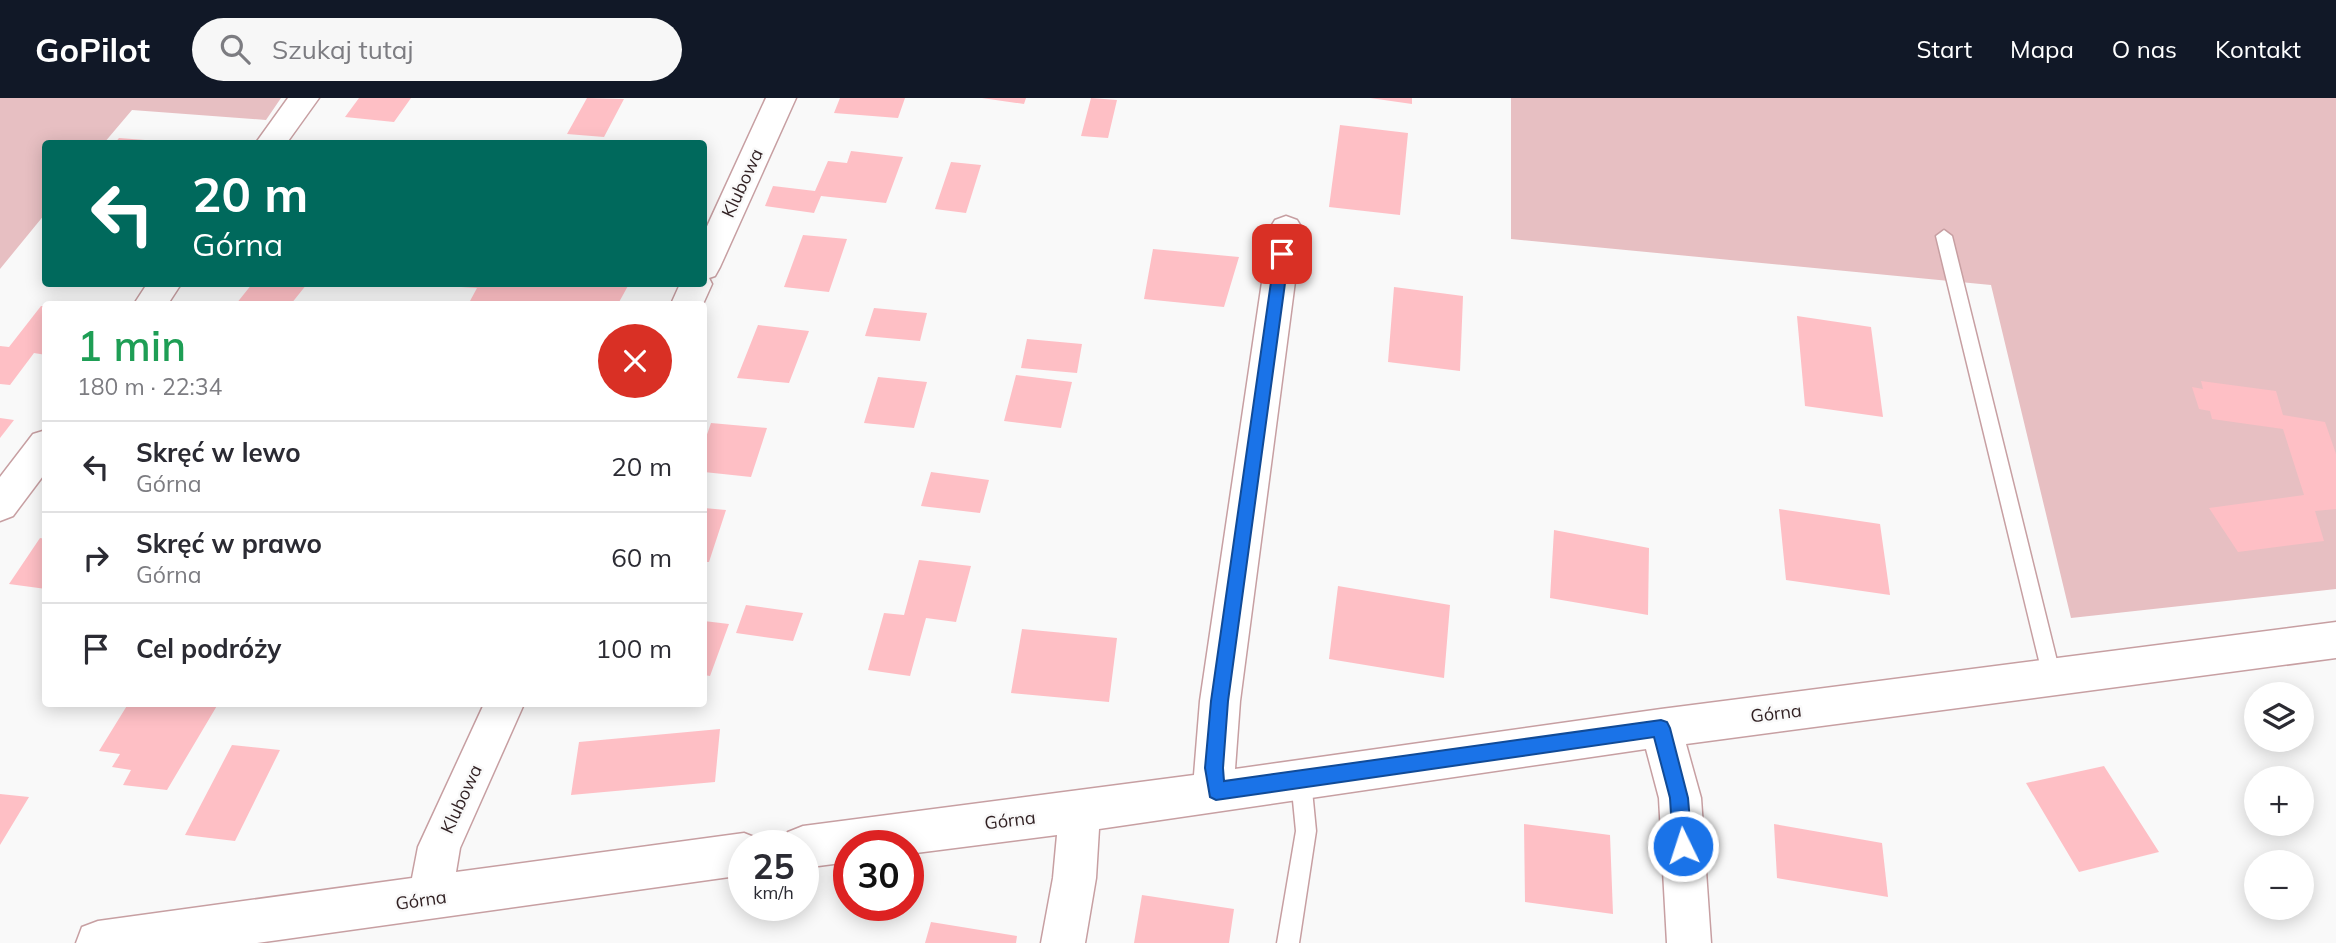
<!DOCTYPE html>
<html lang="pl">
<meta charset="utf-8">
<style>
body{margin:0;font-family:Mulish,sans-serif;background:#f7f7f7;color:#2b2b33;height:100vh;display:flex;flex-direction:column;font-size:26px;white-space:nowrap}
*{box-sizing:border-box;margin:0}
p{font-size:23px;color:#7c7c81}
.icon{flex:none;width:38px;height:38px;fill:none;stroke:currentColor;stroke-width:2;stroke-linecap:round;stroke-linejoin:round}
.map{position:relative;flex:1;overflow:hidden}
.details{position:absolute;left:42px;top:203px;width:665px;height:406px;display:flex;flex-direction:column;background:#fff;border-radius:7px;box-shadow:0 4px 18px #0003}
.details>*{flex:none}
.guide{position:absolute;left:42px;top:42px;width:665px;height:147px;border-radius:7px;box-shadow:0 4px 18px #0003;background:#00695c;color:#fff;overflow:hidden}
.controls{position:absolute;left:2244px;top:584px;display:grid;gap:14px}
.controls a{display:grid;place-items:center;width:70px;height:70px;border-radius:50%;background:#fff;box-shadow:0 4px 18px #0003;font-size:35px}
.speed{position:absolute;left:728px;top:732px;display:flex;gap:14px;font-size:35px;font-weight:700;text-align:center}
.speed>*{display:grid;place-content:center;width:91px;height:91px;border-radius:50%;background:#fff;box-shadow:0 4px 18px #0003;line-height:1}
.speed small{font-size:18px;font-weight:400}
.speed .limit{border:10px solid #d22;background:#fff;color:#111}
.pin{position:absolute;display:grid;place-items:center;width:60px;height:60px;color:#fff;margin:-30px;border-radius:14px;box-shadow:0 4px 10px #0006}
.me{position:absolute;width:77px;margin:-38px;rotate:356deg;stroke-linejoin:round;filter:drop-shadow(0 0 5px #0008)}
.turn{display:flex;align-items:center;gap:24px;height:147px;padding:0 35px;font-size:32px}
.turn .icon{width:91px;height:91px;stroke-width:2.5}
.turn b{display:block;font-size:49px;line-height:60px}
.round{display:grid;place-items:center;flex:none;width:74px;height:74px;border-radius:37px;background:#f7f7f7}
.summary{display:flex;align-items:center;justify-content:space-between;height:119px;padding:0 35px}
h1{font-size:42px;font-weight:600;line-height:52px;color:#1e9e55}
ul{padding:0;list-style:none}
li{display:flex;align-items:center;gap:21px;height:91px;padding:0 35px;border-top:2px solid #e1e1e2}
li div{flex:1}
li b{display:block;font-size:26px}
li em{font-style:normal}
header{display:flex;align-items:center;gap:42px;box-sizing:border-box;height:98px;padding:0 35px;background:#111827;color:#fff}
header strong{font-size:33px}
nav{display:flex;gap:38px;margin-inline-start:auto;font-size:24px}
.search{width:490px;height:63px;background:#f7f7f7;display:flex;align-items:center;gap:18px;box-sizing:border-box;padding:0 24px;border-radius:38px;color:#7c7c81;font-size:26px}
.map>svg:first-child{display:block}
</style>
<header>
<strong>GoPilot</strong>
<div class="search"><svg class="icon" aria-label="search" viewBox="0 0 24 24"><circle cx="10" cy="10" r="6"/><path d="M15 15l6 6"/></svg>Szukaj tutaj</div>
<nav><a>Start</a><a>Mapa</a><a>O nas</a><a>Kontakt</a></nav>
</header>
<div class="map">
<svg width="2336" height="845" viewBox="0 0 2336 845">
<rect width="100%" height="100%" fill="#f9f9f9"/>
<path fill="#e7bfc2" d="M0,0H281L266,22L132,12L104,45L46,46L45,116L0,171Z
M1511,0H2336V491L2071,520L1991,187L1511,141Z"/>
<path fill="#febfc5" d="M359,0H411L394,24L345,19Z
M587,0L624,1L604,39L567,36Z
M840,0H905L898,20L834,15Z
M982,0H1026L1024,6Z
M1091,0L1117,2L1108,40L1081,38Z
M1370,0H1412V6Z
M1340,27L1408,35L1400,117L1329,109Z
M119,40L145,42L143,46H114Z
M851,53L903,59L886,105L821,98L814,115L765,108L773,88L815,93L828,63L847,65Z
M951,64L981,67L966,115L935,111Z
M803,137L847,141L829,194L784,189Z
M1153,151L1239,159L1224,209L1144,201Z
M252,186H307L291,206H236Z
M463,186H629L618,206H503L470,203L477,190L461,189Z
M1394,189L1463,198L1460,273L1388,264Z
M41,208H46V257L34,255L10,287L0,286V248L9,249Z
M874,210L927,215L920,243L865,238Z
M1797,218L1871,229L1883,319L1805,308Z
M758,227L809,233L789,285L737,280Z
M1027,241L1082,246L1077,275L1021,270Z
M1016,277L1072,284L1061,330L1004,323Z
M878,279L927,284L914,330L864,325Z
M2201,283L2276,293L2283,317L2325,324L2336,356V411L2315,413L2324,443L2238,454L2209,410L2304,397L2283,331L2212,321L2210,313L2199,311L2192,289L2203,291Z
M0,320L14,322L0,340Z
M711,325L767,330L751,379L704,374V345Z
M931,374L989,382L980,415L921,408Z
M704,410L726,412L709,464H704Z
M1779,411L1880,426L1890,497L1786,482Z
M1554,432L1649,450L1648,517L1550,500Z
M40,440L46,441V491L9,486Z
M919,462L971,468L956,524L926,520L910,578L868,572L884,515L904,517Z
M1338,488L1450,507L1444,580L1329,561Z
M746,507L803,515L793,543L736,535Z
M704,523L729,526L710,578L704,577Z
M1022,531L1117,540L1109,604L1011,595Z
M128,606H218L167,692L123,687L131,672L112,669L120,656L99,653Z
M720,631L715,684L571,697L579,644Z
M232,647L280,652L235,743L185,737Z
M2104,668L2159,754L2079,774L2026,685Z
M0,696L29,699L0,747Z
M1524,726L1610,737L1613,816L1525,804Z
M1774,726L1882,745L1888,799L1777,780Z
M1142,797L1234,811L1229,845H1134Z
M931,824L1017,838L1016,845H925Z"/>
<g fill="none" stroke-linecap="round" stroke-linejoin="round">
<defs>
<path id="service" d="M1944,132L1952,138L2061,579L2059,585L2052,588L2045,585L2043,579L1936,138Z
M1301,673L1308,675L1311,682L1316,733L1299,845H1277L1296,733L1291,682L1294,675Z"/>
<path id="minor" d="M288,0H319L286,46H255Z
M766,0H796L720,169L715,178L709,180L712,186L703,206H671L680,186H704V135Z
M1286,118L1297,122L1302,130L1240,603L1235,671L1661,611L2336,524V560L1686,646L1701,700L1711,845H1667L1659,700L1646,651L1099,731L1096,780L1085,845H1041L1053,780L1057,737L908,756V747H849V764L803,770V747H782L788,734L803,728L1194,677L1200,603L1270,130L1275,122Z
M147,186H181L168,206H134Z
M46,332V374L13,418L0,423V379L33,336Z
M484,606H524L460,750L456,774L744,735L759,741L762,747H744V777L257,845H76L82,829L98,823L412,780L418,749Z"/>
</defs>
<use href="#service" stroke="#c79fa2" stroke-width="3"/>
<use href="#minor" stroke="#c79fa2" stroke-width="3"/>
<use href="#service" fill="#fff" fill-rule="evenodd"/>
<use href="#minor" fill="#fff" fill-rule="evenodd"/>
</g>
<path fill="#1a73e8" stroke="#114b97" stroke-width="2" d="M1282,151L1289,156L1228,603L1223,670L1224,683L1661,622L1667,624L1670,630L1688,700L1692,748L1689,755L1683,757L1676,755L1673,748L1670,700L1654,639L1216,702L1210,699L1205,670L1211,603L1275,156Z"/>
<g text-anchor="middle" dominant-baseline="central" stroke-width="5" stroke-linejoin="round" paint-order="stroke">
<g font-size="18" fill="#2f1f21" stroke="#f9f9f9">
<text transform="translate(742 85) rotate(-65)">Klubowa</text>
<text transform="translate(1776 615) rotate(-7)">Górna</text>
<text transform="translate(461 701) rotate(-65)">Klubowa</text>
<text transform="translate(1010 722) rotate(-7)">Górna</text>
<text transform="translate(421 802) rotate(-8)">Górna</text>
</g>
</g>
</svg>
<div class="controls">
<a><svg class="icon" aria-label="layers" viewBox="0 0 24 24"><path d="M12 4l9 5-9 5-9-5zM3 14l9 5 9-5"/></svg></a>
<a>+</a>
<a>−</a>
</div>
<div class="speed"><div>25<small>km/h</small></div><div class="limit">30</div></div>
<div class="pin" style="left:1282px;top:156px;background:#d93025"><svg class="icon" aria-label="arrive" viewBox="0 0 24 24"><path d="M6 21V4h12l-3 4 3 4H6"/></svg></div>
<svg class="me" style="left:1683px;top:748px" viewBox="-20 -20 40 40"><circle r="17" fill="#1a73e8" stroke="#fff" stroke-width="3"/><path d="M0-11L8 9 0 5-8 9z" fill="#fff"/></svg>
<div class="guide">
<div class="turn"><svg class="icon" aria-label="left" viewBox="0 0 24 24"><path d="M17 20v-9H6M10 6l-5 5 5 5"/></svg><div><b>20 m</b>Górna</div></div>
</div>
<section class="details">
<div class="summary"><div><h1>1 min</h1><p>180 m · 22:34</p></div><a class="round" style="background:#d93025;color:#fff"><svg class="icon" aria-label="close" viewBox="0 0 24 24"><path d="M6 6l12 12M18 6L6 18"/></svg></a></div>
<ul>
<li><svg class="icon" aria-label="left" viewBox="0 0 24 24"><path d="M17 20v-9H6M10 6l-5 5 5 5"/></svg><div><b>Skręć w lewo</b><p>Górna</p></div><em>20 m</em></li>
<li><svg class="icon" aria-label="right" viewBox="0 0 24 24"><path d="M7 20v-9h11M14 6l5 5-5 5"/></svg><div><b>Skręć w prawo</b><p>Górna</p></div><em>60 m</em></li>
<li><svg class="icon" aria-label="arrive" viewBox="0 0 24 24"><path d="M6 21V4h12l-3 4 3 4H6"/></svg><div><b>Cel podróży</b></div><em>100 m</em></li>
</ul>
</section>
</div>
